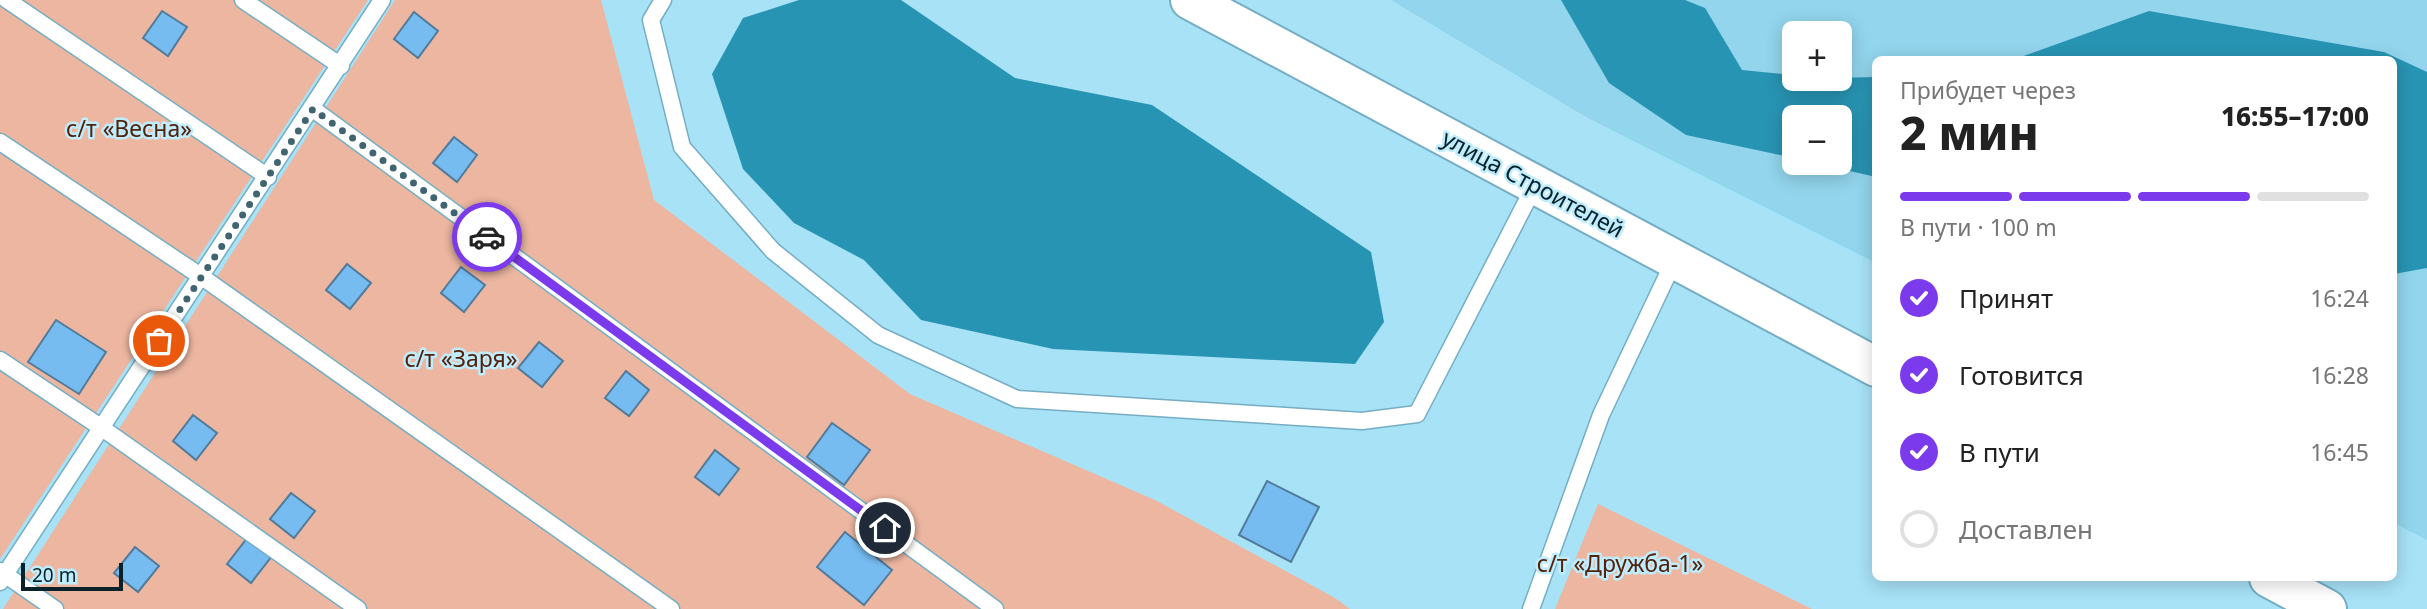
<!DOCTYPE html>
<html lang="ru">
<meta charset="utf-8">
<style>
:root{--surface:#fff;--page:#f2f2f2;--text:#222;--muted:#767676;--line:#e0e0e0;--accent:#7c3aed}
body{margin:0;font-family:"Noto Sans",sans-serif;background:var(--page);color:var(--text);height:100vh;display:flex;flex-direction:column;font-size:26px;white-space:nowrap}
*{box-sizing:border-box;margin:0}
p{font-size:23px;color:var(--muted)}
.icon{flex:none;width:38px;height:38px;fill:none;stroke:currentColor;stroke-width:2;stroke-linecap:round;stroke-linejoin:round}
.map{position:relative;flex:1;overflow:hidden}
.side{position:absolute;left:1872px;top:56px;width:525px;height:525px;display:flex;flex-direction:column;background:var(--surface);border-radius:10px;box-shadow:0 4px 18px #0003}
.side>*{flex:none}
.buttons{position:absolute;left:1782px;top:21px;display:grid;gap:14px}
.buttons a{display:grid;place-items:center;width:70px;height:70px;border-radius:10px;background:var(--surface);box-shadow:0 4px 18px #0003;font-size:35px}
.scale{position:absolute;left:21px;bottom:18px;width:102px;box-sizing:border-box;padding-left:7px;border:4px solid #092129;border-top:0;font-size:19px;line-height:24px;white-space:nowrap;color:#092129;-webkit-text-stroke:5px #bfedfe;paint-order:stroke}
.pin{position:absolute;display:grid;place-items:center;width:60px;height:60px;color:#fff;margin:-30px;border:4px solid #fff;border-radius:50%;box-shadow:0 2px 7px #0007}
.courier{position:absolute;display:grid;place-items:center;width:70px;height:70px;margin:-35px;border:5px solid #7c3aed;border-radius:50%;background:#fff;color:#222;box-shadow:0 2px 9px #0007}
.headline em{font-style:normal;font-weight:800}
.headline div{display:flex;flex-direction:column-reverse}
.headline{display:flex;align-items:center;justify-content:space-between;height:119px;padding:0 28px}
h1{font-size:46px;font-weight:800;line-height:52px}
.bar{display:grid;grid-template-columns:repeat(4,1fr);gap:10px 7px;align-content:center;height:84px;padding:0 28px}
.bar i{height:9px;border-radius:5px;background:var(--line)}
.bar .active{background:var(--accent)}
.bar p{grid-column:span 4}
ol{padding:0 28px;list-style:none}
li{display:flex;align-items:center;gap:21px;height:77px}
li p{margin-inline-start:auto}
li .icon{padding:7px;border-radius:50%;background:var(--accent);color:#fff;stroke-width:4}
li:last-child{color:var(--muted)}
li i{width:38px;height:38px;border:4px solid var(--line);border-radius:50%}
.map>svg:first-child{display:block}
.built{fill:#92d5ed;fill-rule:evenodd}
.green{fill:#ecb6a1}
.water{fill:#2894b3}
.building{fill:#76bcf1;stroke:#527b9a;stroke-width:2}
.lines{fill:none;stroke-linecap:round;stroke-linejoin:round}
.lane-casing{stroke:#75aec3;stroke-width:19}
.secondary-casing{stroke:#75aec3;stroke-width:42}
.lane{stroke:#fff;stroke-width:16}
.secondary{stroke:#fff;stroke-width:38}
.done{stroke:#406571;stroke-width:7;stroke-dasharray:0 12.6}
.route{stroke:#7c3aed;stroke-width:9}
.labels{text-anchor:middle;stroke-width:5;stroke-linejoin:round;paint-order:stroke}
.park-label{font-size:23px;fill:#53220c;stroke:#bfedfe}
.street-label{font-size:23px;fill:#092129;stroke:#bfedfe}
</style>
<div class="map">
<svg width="2427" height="609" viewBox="0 0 2427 609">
<rect width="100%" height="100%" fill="#a7e2f7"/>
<path class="built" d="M 1391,0 L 2427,0 L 2427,540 L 2394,523 L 2394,60 L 1876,60 L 1876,263 L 1586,117 ZM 1794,33 L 1839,33 L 1839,79 L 1794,79 ZM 1794,117 L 1839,117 L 1839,163 L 1794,163 Z"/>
<g class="green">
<path d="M 0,0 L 368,0 L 0,559 Z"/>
<path d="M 395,0 L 601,0 L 654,200 L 910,394 L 1155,500 L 1335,598 L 1350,609 L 3,609 Z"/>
<path d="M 1598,504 L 1812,609 L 1555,609 Z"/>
</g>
<g class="water">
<path d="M 799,0 L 901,0 L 1015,78 L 1152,105 L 1371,252 L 1384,322 L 1355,364 L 1053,349 L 921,320 L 864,260 L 794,223 L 743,169 L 712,74 L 743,18 Z"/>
<path d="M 1561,0 L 1685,0 L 1705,8 L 1742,70 L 1794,75 L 1794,79 L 1876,77 L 1876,177 L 1815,163 L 1839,163 L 1839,117 L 1794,117 L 1794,158 L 1686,135 L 1609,83 Z"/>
<path d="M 2149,11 L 2384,52 L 2427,72 L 2427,268 L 2394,274 L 2394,60 L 2015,59 Z"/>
</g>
<g class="building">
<path d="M 162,11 L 187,27 L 168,56 L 143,38 Z"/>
<path d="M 414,12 L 438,31 L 418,58 L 394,39 Z"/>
<path d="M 454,137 L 477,155 L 457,182 L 433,163 Z"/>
<path d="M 347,264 L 371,283 L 350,309 L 326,290 Z"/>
<path d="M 461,267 L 485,285 L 464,312 L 441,293 Z"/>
<path d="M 56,320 L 106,352 L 79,394 L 28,362 Z"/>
<path d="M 539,342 L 563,361 L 542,387 L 518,368 Z"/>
<path d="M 626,371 L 649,390 L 629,416 L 605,398 Z"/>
<path d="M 193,415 L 217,433 L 196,460 L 173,441 Z"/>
<path d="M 832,423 L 870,450 L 844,485 L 807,457 Z"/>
<path d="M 715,450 L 739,469 L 719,495 L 695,477 Z"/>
<path d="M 1267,481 L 1319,507 L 1291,562 L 1239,535 Z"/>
<path d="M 291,493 L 315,511 L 294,538 L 270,519 Z"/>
<path d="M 845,532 L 892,570 L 864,605 L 817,567 Z"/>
<path d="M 248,537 L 272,556 L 251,583 L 227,564 Z"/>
<path d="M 135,547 L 159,566 L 138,592 L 114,573 Z"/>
</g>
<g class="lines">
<defs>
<g id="lane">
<path d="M 7,0 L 268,177"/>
<path d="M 243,0 L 341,66"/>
<path d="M 663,0 L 651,20 L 682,147 L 773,251 L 878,335 L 1017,399 L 1362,421 L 1417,414 L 1535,185"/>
<path d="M 313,109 L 995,609"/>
<path d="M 0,142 L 202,277 L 671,609"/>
<path d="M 0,360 L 102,428 L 358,609"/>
<path d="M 0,571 L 55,609"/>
<path d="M 0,582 L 382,0"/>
<path d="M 1531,609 L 1601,415 L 1675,259"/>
</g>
<g id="secondary">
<path d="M 1190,0 L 1876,367"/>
<path d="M 2269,578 L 2327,609"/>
</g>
</defs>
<use href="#lane" class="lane-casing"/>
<use href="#secondary" class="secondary-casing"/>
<use href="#lane" class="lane"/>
<use href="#secondary" class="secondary"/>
</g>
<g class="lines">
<path class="done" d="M 159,341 L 313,109 L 487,237"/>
<path class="route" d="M 487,237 L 885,528"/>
</g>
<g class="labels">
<g class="park-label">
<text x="129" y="137">с/т «Весна»</text>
<text x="461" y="367">с/т «Заря»</text>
<text x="1620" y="572">с/т «Дружба-1»</text>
</g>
<g class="street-label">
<text transform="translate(1533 184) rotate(28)" y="8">улица Строителей</text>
</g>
</g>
</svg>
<div class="buttons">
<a>+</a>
<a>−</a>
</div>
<div class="scale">20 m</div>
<div class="pin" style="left:159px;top:341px;background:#ea580c"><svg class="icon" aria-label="bag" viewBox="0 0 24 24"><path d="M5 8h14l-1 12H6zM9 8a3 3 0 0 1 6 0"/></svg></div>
<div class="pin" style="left:885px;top:528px;background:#1f2937"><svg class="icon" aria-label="home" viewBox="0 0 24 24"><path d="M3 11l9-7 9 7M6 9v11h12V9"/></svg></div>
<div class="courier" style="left:487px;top:237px"><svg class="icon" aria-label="car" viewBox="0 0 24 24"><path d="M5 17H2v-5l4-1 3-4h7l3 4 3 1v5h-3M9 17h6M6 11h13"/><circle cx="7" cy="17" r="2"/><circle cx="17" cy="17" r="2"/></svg></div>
<section class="side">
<div class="headline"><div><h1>2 мин</h1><p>Прибудет через</p></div><em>16:55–17:00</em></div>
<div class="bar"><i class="active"></i><i class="active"></i><i class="active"></i><i></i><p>В пути · 100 m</p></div>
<ol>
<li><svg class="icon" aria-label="check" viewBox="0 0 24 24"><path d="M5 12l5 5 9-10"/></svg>Принят<p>16:24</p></li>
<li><svg class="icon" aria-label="check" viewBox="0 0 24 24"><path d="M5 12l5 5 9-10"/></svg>Готовится<p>16:28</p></li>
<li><svg class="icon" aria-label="check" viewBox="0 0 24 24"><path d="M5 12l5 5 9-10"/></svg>В пути<p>16:45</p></li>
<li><i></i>Доставлен</li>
</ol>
</section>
</div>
